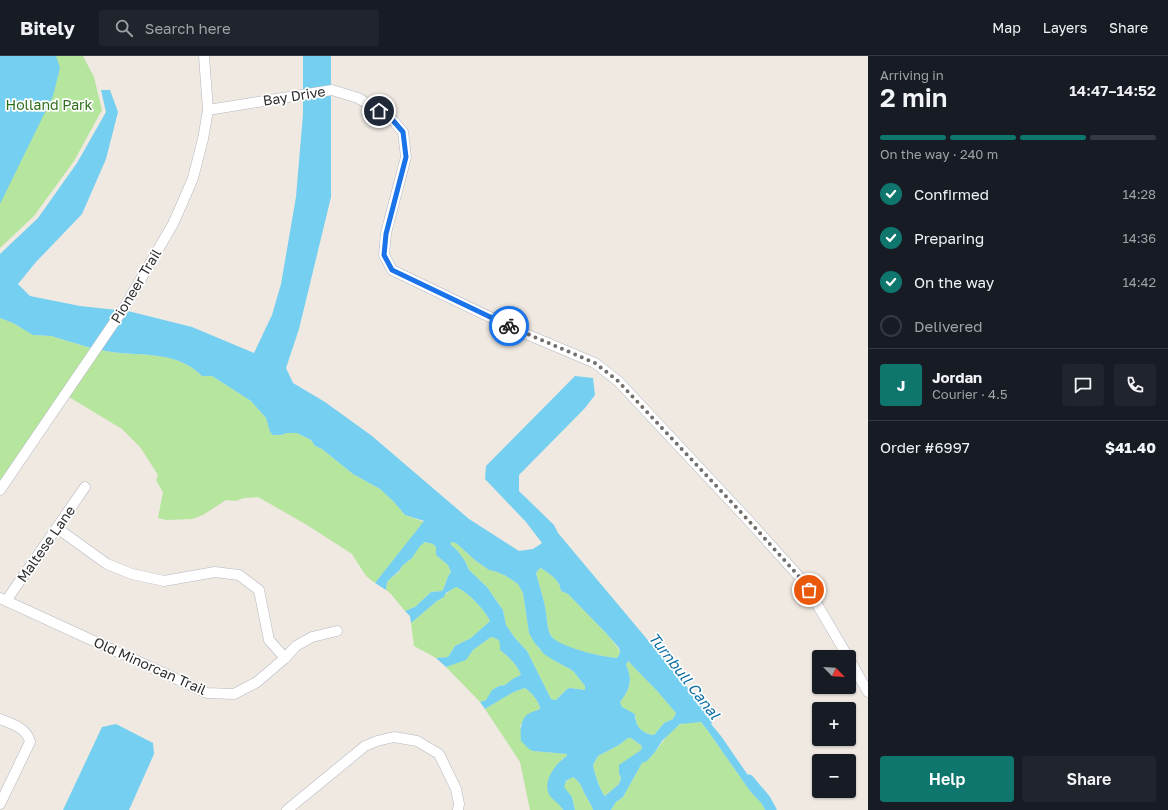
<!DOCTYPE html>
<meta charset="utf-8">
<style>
:root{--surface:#171b24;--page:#20242c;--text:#f1f3f6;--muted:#9ea1a6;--line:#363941;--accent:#0f766e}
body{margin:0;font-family:"Golos Text",sans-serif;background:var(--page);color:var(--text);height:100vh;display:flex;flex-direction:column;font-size:15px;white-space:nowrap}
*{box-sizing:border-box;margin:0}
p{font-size:13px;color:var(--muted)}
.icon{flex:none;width:22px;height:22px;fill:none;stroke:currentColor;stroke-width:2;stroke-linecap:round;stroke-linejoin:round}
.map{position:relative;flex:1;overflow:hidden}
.details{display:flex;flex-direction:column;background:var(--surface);width:300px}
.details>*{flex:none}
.needle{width:26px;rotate:115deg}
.controls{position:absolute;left:812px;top:594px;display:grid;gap:8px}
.controls a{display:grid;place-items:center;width:44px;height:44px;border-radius:4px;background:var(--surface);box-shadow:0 1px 3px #0004;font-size:20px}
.pin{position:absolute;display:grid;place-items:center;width:34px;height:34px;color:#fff;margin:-17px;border:2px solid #fff;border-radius:50%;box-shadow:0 1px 4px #0007}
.courier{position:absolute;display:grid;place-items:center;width:40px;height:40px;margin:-20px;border:3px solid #1a73e8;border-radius:50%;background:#fff;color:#222;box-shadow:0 1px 5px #0007}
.overview em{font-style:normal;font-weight:600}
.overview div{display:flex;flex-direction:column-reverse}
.overview{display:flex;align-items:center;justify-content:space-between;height:68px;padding:0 12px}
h1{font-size:26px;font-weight:600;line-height:30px}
.bar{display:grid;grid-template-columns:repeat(4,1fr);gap:6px 4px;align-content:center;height:48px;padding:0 12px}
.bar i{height:5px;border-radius:3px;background:var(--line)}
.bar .current{background:var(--accent)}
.bar p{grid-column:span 4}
.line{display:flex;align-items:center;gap:10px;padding:0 12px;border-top:1px solid var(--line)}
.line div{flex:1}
.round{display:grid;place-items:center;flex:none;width:42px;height:42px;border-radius:4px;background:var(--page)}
ol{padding:0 12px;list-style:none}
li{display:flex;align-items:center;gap:12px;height:44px}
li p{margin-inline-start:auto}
li .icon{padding:4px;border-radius:50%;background:var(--accent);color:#fff;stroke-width:4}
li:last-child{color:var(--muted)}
li i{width:22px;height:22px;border:2px solid var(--line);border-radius:50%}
.primary-button{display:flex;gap:8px;margin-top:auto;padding:8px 12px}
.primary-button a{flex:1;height:46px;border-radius:4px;background:var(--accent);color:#fff;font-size:16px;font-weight:600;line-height:46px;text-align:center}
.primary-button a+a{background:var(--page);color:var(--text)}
header{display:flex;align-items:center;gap:24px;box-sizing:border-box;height:56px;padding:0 20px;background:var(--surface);border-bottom:1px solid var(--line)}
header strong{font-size:19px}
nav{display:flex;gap:22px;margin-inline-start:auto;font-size:14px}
.search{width:280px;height:36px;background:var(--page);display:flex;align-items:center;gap:10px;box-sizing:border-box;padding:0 14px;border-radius:4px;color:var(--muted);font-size:15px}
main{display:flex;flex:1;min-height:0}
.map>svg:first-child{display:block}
.green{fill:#b6e59e}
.water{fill:#75cff0;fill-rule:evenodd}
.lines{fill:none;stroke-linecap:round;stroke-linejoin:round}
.canal{stroke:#75cff0;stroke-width:9}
.minor-casing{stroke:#b4b7c1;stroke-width:11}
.minor{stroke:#fff;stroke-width:10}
.done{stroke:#726f6d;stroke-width:4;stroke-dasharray:0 7.2}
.route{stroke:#1a73e8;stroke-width:5}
.labels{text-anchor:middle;stroke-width:3.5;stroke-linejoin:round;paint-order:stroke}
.street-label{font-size:14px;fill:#2e2e2e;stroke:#fff}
.park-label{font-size:14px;fill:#2c6e1b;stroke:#fff}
.water-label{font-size:15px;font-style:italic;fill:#0d6fa3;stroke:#fff}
</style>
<header>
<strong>Bitely</strong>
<div class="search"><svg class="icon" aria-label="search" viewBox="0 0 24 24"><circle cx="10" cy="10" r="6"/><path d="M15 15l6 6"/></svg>Search here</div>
<nav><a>Map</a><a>Layers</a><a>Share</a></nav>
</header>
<main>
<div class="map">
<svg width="868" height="754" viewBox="0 0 868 754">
<rect width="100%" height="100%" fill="#efe9e1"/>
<g class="green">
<path d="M 0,0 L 83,0 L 94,21 L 102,54 L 74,105 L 34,160 L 0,192 Z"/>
<path d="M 0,262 L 13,267 L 33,279 L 51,280 L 91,292 L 0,425 Z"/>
<path d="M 101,294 C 135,302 175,292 202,320 L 212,320 L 251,345 L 266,362 L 270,376 L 273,379 L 281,379 L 287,377 L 297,377 L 311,384 L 315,390 L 322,393 L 353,418 L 380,433 L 394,446 L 405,459 L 424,466 L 375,527 L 366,520 L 352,498 L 307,469 L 258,441 L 244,442 L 236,445 L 226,444 L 203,459 L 192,463 L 166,464 L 158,462 L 163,436 L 156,424 L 158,419 L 140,391 L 122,373 L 69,341 Z"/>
<path d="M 425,486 L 433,488 L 436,491 L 436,499 L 448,509 L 451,516 C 445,524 447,527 442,535 L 431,536 L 415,551 L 405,555 L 391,538 L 386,534 L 387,526 L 392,521 L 399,516 L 402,510 L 412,502 L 419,490 Z"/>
<path d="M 451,486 L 456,487 L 476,505 L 489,514 L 497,516 L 506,520 L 518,528 L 523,537 L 529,576 L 539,593 L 553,604 L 570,613 L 574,616 L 585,630 L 585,634 L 570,632 L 567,633 L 556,644 L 551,643 L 527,595 L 515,582 L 506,569 L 503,554 L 487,531 L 469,514 L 465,505 L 457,494 L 451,489 Z"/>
<path d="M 540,512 C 544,513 557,523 559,528 C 560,530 560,532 561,535 L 568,538 L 606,577 L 618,592 L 620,597 L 617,602 C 602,601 559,592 551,580 C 548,575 548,570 547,565 C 546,548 540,533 536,517 Z"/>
<path d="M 456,531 C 467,535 485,554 490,565 L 471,582 L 455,590 L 448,601 L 436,602 L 414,590 L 411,567 L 437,545 C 445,542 446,535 456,531 Z"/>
<path d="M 491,581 C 499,582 502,586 500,594 C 509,601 517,608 521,619 L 514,622 L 505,629 L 499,630 L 493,634 L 486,644 L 480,646 L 446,611 L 468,601 L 473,594 Z"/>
<path d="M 628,605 L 658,636 L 676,657 L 673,663 L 664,667 L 654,679 C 647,679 639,674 636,667 C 635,663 637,663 635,660 C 632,655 626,654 622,651 L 620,646 C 630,634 633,623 626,609 Z"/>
<path d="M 525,632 C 531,636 540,646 540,653 L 526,661 L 520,670 L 533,695 L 567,698 L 567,700 L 562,703 L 550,739 L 560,749 L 563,754 L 530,754 L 520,706 L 485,653 C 498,646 510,636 525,632 Z"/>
<path d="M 687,666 L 701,666 L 708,675 L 750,735 L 762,748 L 765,754 L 611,754 L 616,746 L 623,741 L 642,707 C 660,698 665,672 687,666 Z"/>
<path d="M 628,682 L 631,682 L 642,690 L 641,694 L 626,705 L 619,717 L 621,722 L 619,728 L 605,740 C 600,735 594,715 593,709 L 598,700 L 619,689 Z"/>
<path d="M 573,721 C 582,727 582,734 587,742 C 589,746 592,750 593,754 L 575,754 L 572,741 L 563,731 C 566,726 567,723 573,721 Z"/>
</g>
<g class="water">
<path d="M 0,0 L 56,0 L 60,12 L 53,40 L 0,148 Z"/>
<path d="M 303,0 L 331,0 L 331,141 L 299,273 L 286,312 L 293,327 L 325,346 L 372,380 L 469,463 L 519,495 L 533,493 L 542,487 L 526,466 L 485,423 L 486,410 L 575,320 L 593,322 L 595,339 L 585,352 L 519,419 L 519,435 L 554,469 L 558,477 L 714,663 L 711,668 L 721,680 L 772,754 L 765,754 L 762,748 L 750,735 L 708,675 L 701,666 L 680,668 L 662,685 L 655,696 L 647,705 L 642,707 L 623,741 L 616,746 L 611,754 L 593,754 C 592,750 589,746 587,742 C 582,734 582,727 573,721 L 566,725 L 564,731 L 572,741 L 575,754 L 563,754 C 560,748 554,745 550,740 C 541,726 556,707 567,700 L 567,698 L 533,695 L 529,693 L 521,685 C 520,676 520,661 530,657 C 534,655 536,655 540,653 C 540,646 531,636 525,632 C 510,636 498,646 485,653 L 480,646 L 486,644 L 492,634 L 499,630 L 505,629 L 514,622 L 521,619 C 517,608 509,601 500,594 C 500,586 501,583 491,581 L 473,594 L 466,604 L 446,611 L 436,602 L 448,601 L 455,590 L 471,582 L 490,565 C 485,554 467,535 456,531 L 446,537 L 444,541 L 437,545 L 411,567 L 410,560 L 405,555 L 415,551 L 431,536 L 442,535 C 447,527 445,524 451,516 L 448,509 L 436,499 L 436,491 L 433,488 L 425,486 L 420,490 L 412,502 L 402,510 L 399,515 L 392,521 L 387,526 L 386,534 L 375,527 L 424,465 L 405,459 L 394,446 L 380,433 L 353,418 L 322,393 L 315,390 L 311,384 L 297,377 L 287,377 L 281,379 L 273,379 L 270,376 L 266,362 L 251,345 L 212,320 L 202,320 C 175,292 135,302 101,294 L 128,255 L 192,271 L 254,297 L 272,259 L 281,228 L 296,141 L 303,58 ZM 451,486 L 456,487 L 476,505 L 489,514 L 497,516 L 506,520 L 518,528 L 523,537 L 529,577 L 534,586 L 544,598 L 553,604 L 570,613 L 574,616 L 585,630 L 585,634 L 570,632 L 567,633 L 556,644 L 551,643 L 527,595 L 515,582 L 506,569 L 503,554 L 500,550 L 487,531 L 469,514 L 465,505 L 457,494 L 451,489 ZM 540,512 C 544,513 557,523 559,528 C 560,530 560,532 561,535 L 568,538 L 606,577 L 619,592 L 620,597 L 617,602 C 602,601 559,591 551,580 C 548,575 548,570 547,565 C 546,548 540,533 536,517 ZM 628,605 L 658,636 L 676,657 L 673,663 L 664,667 L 654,679 C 647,679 637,673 636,665 C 635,662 635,660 635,658 L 622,651 L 620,646 C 630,634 633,623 626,609 ZM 628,682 L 631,682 L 642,690 L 641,694 L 619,709 L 619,717 L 621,722 L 619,728 L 605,740 C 600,735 594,715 593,709 L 598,700 L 619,689 Z"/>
<path d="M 101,34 L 110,34 L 118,56 L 106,103 L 82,158 L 36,206 L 18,228 L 30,240 L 80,250 L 117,254 L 91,292 L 51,280 L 33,279 L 13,267 L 0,262 L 0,198 L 38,162 L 77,107 L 106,56 Z"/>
<path d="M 116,668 L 153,687 L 154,698 L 129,754 L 63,754 L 102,671 Z"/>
</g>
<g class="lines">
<path class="canal" d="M 749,723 L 766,743 L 772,754"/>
<defs>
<g id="minor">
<path d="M 208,54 L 332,34 L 358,42 L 390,61 L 403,76 L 406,101 L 386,177 L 384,199 L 392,214 L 519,275 L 595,307 L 618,325 L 749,465 L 804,526 L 848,601"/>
<path d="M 0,434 L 124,252 L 173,168 L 181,150 L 193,122 L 203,83 L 208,54 L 204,0"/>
<path d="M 57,472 L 107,508 L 132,518 L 164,525 L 215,516 L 239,519 L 259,534 L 269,584 L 285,602"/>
<path d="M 0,542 L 207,637 L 234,638 L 257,626 L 285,602 L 296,590 L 312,581 L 337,575"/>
<path d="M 6,545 L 85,431"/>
<path d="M 849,603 L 868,636"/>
<path d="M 0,663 C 12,668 27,672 30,686 L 0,748"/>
<path d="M 287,754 L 365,690 L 377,685 L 394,681 L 417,685 L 439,698 L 456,733 L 459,748 L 458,754"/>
</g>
</defs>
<use href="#minor" class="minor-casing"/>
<use href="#minor" class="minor"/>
</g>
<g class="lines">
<path class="done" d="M 509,270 L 595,307 L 618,325 L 749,465 L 804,526 L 809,534"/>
<path class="route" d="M 379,55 L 390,61 L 403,76 L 406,101 L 386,178 L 384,199 L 392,214 L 509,270"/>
</g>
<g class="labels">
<g class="street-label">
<text transform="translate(294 40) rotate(-9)" y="5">Bay Drive</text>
<text transform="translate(136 230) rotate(-59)" y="5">Pioneer Trail</text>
<text transform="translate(46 488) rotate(-55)" y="5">Maltese Lane</text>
<text transform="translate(150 610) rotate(24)" y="5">Old Minorcan Trail</text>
</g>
<g class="park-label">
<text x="49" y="54">Holland Park</text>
</g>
<g class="water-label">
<text transform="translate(684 620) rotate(52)" y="5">Turnbull Canal</text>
</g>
</g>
</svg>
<div class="controls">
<a><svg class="needle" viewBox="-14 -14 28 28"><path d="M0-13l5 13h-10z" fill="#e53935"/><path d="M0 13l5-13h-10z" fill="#9ea1a6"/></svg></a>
<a>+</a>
<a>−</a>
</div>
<div class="pin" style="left:809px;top:534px;background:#ea580c"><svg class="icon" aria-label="bag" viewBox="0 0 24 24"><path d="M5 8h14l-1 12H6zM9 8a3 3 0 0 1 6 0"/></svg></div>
<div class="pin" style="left:379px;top:55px;background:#1f2937"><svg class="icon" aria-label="home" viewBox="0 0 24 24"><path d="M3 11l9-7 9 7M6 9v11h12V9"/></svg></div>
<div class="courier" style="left:509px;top:270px"><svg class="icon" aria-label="bike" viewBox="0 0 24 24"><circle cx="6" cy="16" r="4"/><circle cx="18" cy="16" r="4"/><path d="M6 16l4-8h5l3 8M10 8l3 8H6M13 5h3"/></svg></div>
</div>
<section class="details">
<div class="overview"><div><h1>2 min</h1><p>Arriving in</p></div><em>14:47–14:52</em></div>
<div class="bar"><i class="current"></i><i class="current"></i><i class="current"></i><i></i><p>On the way · 240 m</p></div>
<ol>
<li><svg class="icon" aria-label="check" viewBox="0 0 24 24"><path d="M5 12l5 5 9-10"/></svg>Confirmed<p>14:28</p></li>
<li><svg class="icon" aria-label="check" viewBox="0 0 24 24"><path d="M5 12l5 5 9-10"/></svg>Preparing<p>14:36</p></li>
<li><svg class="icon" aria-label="check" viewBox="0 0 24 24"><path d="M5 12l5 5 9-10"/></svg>On the way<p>14:42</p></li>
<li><i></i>Delivered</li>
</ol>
<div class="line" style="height:72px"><b class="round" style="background:var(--accent);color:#fff">J</b><div><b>Jordan</b><p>Courier · 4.5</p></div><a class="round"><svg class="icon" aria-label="chat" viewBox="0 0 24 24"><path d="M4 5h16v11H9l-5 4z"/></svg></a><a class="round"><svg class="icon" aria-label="phone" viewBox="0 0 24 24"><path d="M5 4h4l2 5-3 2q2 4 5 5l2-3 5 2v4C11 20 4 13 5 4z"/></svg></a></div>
<div class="line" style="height:52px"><div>Order #6997</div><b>$41.40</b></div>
<div class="primary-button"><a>Help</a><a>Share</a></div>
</section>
</main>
